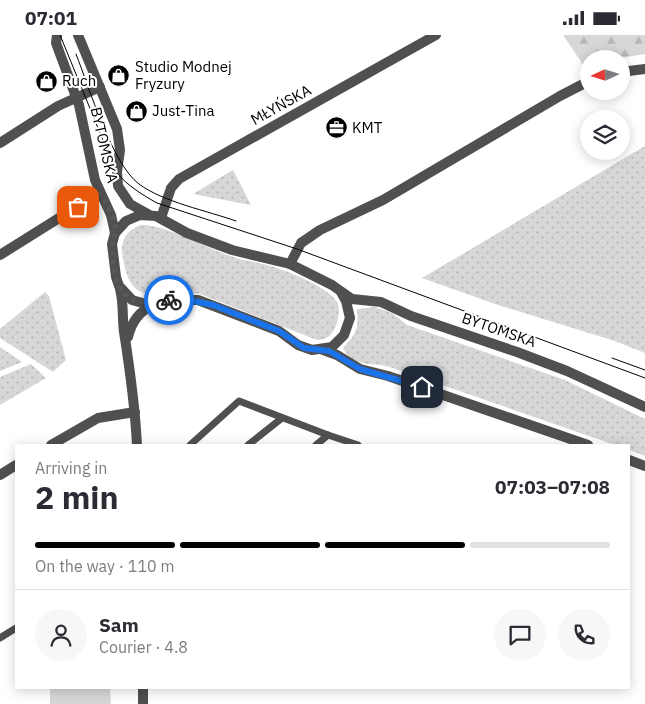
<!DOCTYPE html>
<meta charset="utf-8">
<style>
:root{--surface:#fff;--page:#f7f7f7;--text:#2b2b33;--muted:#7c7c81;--line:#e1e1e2;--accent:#000}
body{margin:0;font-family:"IBM Plex Sans",sans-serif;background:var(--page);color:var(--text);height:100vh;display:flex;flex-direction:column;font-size:19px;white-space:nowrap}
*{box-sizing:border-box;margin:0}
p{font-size:16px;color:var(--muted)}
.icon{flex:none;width:28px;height:28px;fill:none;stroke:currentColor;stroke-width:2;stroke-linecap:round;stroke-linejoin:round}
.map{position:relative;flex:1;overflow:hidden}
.panel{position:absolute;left:15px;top:409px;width:615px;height:245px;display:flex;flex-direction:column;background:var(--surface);border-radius:0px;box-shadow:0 2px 12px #0003}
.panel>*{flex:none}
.needle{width:32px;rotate:266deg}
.controls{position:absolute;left:580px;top:15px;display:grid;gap:10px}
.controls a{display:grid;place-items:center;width:50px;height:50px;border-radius:50%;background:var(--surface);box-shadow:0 2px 12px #0003;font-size:25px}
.pin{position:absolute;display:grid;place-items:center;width:42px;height:42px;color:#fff;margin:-21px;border-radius:10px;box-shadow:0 2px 8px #0006}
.courier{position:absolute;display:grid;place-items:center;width:50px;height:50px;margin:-25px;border:4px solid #1a73e8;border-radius:50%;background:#fff;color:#222;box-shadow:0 1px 6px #0007}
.head em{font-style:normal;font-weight:800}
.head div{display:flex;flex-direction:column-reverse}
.head{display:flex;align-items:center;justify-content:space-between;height:85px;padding:0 20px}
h1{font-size:32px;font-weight:800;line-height:38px}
.bar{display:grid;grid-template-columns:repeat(4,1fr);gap:8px 5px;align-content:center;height:60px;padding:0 20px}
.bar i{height:6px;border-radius:4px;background:var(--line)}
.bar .active{background:var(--accent)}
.bar p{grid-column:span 4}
.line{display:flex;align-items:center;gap:12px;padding:0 20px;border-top:1px solid var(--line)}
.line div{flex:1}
.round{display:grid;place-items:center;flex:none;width:52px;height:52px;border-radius:26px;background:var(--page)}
.status{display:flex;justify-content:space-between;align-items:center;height:35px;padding:0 25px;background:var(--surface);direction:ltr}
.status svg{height:14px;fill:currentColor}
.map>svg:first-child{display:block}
.grass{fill:url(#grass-dots)}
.forest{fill:url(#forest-firs)}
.garden{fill:#d7d7d7}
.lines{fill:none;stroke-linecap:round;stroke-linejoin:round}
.service{stroke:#505050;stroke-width:7}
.minor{stroke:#505050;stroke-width:10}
.tertiary{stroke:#505050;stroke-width:10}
.tram{stroke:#000;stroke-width:1}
.done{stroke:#595959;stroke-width:5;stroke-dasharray:0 9}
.route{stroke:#1a73e8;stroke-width:6}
.labels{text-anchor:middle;stroke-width:4;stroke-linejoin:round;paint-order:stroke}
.poi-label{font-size:15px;fill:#000;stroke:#fff;text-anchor:start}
.street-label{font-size:15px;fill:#000;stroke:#fff}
</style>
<div class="status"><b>07:01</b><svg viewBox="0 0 49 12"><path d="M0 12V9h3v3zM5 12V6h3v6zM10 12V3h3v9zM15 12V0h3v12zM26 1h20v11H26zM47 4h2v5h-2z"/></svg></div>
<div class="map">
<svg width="645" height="669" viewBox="0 0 645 669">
<defs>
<pattern id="grass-dots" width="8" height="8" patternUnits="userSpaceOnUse" patternTransform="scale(1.25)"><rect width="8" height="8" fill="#d7d7d7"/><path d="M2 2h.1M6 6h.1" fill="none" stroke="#b7b7b7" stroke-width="1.8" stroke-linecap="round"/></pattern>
<pattern id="forest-firs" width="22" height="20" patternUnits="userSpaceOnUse" patternTransform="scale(1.25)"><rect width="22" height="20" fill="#d7d7d7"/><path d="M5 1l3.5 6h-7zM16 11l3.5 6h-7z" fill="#b7b7b7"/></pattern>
</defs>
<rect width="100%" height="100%" fill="#fff"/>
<g class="grass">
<path d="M 645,111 L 645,318 L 615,306 L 495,269 L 422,243 Z"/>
<path d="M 233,135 L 251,170 L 193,159 Z"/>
<path d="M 140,190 C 162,188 208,213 230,221 C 241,225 252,226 263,229 C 281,233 328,251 337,267 C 341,276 338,285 335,293 C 331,301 326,305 317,305 L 200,259 C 155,253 130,278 122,217 C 121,204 128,195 140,190 Z"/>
<path d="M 45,257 L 49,261 L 66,325 L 53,337 L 0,303 L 0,294 Z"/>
<path d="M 375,272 L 392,278 L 407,290 L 565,345 L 645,384 L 645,421 L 629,415 L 629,410 L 615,410 L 390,332 C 373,327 353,333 343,313 C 356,300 359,293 357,274 Z"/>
<path d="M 0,312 L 22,327 L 0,336 Z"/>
<path d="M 31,329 L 46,343 L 0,370 L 0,342 Z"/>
</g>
<path class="forest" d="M 563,0 L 645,0 L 645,19 L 615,24 L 589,24 L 589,30 L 584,31 Z"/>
<path class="garden" d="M 50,653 L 110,653 L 111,669 L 50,669 Z"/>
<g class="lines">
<g class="service">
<path d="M 190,410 L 239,366 L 328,400"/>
<path d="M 248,410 L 282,383"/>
<path d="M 316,410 L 328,400 L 358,410"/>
<path d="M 0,603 L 16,593"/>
</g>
<g class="minor">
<path d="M 621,37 L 645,34"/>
<path d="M 0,108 L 58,71 L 100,52"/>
<path d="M 161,183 L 171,153 L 179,144 L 436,0"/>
<path d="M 0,220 L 99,158"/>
<path d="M 290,229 L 301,208 L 320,195 L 383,165 L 560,61 L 589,46"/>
<path d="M 51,410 L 98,383 L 135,377"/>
<path d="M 0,440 L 16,430"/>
</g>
<g class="tertiary">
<path d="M 57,0 L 56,8 L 79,70 L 95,145 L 111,180 L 115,198"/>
<path d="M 78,0 L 117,94 L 120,115 L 117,137 L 118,151 L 130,169 L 148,179"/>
<path d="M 120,254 C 124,269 122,283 124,297 C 130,335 135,372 137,410"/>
<path d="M 341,257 L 346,266 L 350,283 L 344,300 L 332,312 L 312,315 L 298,310 L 279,296 L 198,265 L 170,265 L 146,269 L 132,265 L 119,251 L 116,242 L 112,209 L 115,198 L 126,186 L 140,180 L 156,181 L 187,198 L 232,215 L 290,229 L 332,250 L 352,264 L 381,267 L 411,281 L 517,317 L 567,336 L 645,372"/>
<path d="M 128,302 C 132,285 140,277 154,268"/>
<path d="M 323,315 L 337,320 L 360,334 L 388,341 L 588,410"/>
<path d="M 629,425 L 645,431"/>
<path d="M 143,652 L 143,669"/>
</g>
<g class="tram">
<path d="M 60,0 L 116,137 C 128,151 141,159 157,168 L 297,214 L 645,343"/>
<path d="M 76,19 C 89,52 112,129 139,149 C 163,167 208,176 236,186"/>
<path d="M 612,323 L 645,335"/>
</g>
</g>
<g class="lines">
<path class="done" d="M 78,172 L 100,158 C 105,168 113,179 115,189 C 116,199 111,207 112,216 C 114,257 126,274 169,265"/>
<path class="route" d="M 169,265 L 184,264 L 213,270 L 279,296 L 304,313 L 329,316 L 360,334 L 422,352"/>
</g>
<defs>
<symbol id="shop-disc" viewBox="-11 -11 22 22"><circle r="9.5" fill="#000" stroke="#fff"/><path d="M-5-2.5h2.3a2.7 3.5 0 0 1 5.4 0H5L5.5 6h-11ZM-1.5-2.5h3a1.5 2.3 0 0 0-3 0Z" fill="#fff"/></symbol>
<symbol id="office-disc" viewBox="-11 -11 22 22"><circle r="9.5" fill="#000" stroke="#fff"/><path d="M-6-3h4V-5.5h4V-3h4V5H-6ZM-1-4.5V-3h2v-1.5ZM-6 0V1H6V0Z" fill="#fff"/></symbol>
</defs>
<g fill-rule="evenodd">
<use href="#shop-disc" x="106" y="28" width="25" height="25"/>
<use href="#shop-disc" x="34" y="34" width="25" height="25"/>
<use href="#shop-disc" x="124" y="64" width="25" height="25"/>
<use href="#office-disc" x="324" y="80" width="25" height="25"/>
</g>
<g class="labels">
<g class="poi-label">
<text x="135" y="37">Studio Modnej<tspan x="135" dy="17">Fryzury</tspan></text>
<text x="62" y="51">Ruch</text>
<text x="152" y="81">Just-Tina</text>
<text x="352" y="98">KMT</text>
</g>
<g class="street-label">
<text transform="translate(281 70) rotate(-29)" y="5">MŁYŃSKA</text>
<text transform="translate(104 110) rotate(77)" y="5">BYTOMSKA</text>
<text transform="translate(499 295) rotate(19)" y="5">BYTOMSKA</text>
</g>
</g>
</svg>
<div class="controls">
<a><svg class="needle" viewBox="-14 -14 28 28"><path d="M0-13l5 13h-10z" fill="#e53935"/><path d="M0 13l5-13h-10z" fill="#7c7c81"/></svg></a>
<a><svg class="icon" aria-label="layers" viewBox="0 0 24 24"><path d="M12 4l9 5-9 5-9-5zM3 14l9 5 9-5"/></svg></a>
</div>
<div class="pin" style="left:78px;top:172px;background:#ea580c"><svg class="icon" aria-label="bag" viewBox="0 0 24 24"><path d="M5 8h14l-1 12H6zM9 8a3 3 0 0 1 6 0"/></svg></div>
<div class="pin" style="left:422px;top:352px;background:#1f2937"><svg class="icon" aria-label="home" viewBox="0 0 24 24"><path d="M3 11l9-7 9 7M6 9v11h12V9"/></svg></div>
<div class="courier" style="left:169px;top:265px"><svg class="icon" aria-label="bike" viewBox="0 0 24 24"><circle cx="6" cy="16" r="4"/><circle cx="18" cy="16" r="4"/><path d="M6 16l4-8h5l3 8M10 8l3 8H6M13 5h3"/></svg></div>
<section class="panel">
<div class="head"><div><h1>2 min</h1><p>Arriving in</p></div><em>07:03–07:08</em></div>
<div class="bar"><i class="active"></i><i class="active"></i><i class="active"></i><i></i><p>On the way · 110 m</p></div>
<div class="line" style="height:90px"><a class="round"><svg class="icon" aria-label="person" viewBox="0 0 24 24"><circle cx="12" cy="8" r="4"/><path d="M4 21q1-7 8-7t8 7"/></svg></a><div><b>Sam</b><p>Courier · 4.8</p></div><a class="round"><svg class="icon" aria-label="chat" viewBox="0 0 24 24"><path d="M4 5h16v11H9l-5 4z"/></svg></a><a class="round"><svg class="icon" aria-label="phone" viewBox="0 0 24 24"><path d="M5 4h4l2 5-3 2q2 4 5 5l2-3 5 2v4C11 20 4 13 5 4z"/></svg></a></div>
</section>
</div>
